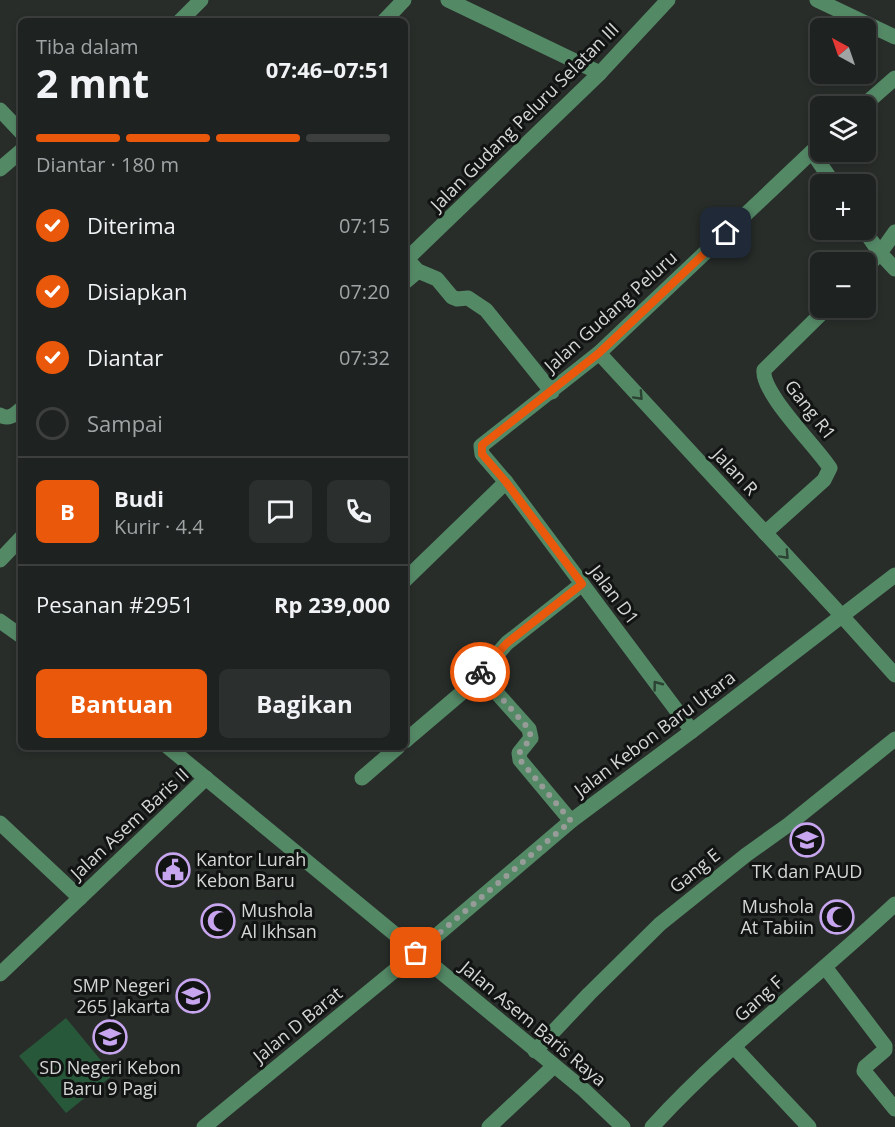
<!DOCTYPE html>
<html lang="id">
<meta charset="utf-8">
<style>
:root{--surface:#1e2220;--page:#2b2f2d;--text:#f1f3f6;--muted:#a1a4a5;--line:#3c3f3e;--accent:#ea580c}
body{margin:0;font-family:"Open Sans",sans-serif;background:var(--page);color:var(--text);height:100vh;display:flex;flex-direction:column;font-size:22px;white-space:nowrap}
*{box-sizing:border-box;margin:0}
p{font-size:20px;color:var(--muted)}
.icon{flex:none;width:33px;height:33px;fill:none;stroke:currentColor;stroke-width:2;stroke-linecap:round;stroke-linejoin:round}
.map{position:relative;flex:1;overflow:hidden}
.panel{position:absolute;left:18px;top:18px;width:390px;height:732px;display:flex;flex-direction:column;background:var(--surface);border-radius:9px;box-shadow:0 3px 9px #0003,0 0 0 2px var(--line)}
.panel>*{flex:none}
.needle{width:39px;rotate:320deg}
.tools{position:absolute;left:810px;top:18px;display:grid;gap:12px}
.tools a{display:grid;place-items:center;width:66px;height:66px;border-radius:9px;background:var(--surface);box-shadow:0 3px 9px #0003,0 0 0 2px var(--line);font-size:30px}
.pin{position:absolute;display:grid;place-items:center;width:51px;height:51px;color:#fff;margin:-26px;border-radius:12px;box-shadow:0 3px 9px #0006}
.courier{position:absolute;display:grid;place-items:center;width:60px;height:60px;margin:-30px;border:4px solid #ea580c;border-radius:50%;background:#fff;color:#222;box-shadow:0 2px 8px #0007}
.headline em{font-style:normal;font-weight:700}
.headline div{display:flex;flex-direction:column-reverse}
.headline{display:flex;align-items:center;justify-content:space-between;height:102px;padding:0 18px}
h1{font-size:39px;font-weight:700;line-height:45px}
.bar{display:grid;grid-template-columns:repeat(4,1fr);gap:9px 6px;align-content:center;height:72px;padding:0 18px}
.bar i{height:8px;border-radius:4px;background:var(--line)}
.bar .active{background:var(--accent)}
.bar p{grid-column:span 4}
.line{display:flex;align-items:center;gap:15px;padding:0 18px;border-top:2px solid var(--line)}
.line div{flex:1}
.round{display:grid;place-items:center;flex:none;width:63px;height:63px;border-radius:9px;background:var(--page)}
ol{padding:0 18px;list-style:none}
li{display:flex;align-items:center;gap:18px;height:66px}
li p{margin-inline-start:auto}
li .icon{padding:6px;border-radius:50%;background:var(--accent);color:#fff;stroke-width:4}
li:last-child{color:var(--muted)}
li i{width:33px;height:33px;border:3px solid var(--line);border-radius:50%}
.button{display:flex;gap:12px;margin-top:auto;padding:12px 18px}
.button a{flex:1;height:69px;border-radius:9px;background:var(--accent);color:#fff;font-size:24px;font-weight:700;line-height:69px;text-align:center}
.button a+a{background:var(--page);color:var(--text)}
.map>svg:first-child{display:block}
.park{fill:#28583a}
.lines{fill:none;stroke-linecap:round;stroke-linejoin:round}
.minor{stroke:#548966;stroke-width:15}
.oneway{stroke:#2c4334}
.done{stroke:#989c99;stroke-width:6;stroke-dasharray:0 10.8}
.route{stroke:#ea580c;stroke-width:8}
.labels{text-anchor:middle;stroke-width:6;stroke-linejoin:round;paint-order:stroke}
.street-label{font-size:18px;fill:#d4d7d5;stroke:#121413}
.poi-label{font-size:18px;fill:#d4d7d5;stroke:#121413;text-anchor:start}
</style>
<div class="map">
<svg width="895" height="1127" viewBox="0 0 895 1127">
<rect width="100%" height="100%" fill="#282d2a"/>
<path class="park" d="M 66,1018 L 113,1075 L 66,1113 L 19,1056 Z"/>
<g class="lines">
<g class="minor">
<path d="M 448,0 L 600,73"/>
<path d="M 817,0 L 895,37"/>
<path d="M 180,21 L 201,0"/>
<path d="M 384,21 L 404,0"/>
<path d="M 863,106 L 895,78"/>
<path d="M 0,110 L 21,132"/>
<path d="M 812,152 L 834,184"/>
<path d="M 0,169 L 21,151"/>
<path d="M 864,230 L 880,253 L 895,269"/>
<path d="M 405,257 L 418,271 L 437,279 L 452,297 L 457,299 L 468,298 L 486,310 L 552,392"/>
<path d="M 407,259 L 600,73 L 668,0"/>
<path d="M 866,268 L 880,253 L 895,232"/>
<path d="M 405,282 L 418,271"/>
<path d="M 599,353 L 842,616 L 895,675"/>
<path d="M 0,415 C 9,420 14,415 21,409"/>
<path d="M 765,533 L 824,480 L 830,468 C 816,446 761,393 764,370 L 827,308"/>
<path d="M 0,560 L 21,538"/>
<path d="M 405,580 L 506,482"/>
<path d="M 0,621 L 21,636"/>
<path d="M 479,673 L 529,729 L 531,738 L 519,753 L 520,760 L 571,821"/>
<path d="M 692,731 L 506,482 L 482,454 L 481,446 L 599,353 L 820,144"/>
<path d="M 405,741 L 465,690 L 507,643 L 582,584"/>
<path d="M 168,747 L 584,1090 L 623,1127"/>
<path d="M 362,778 L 398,747"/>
<path d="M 0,823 L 80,898"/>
<path d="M 825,967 L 885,1046 L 885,1050 L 865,1067 L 864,1071 L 895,1109"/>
<path d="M 0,974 L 206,778"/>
<path d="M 734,1047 L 809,1127"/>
<path d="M 535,1051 L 589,994 L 660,924 L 746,855 L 788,825 L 895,739"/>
<path d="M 204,1127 L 416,953 L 571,821 L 692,731 L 895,575"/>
<path d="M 489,1127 L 554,1066"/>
<path d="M 652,1127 C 726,1046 815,979 895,904"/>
</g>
</g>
<defs><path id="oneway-chevron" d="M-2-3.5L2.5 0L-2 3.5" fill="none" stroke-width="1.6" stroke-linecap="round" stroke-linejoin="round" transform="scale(1.5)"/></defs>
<g class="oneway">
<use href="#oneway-chevron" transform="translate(639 396) rotate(47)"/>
<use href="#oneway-chevron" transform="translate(785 555) rotate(47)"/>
<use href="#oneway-chevron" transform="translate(657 685) rotate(-127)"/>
</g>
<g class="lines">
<path class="done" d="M 416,953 L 571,821 L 520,760 L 519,753 L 531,738 L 529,729 L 479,673 L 480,672"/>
<path class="route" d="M 480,672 L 507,643 L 582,584 L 506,482 L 482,454 L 482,445 L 599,353 L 726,233"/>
</g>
<defs>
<symbol id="school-ring" viewBox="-11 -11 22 22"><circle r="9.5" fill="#121413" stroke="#c7a6ef" stroke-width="1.5"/><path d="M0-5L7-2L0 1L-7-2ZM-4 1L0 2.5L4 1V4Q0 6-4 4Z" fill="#c7a6ef"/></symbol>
<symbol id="civic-ring" viewBox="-11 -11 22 22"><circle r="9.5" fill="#121413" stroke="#c7a6ef" stroke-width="1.5"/><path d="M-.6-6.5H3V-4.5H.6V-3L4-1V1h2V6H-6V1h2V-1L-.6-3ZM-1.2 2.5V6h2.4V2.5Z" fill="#c7a6ef"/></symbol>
<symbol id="mosque-ring" viewBox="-11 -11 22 22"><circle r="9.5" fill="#121413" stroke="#c7a6ef" stroke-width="1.5"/><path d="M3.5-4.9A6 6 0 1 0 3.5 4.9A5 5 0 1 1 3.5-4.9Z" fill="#c7a6ef"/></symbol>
</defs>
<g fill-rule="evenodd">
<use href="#school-ring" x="788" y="821" width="38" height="38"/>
<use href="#civic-ring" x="154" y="851" width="38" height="38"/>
<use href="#mosque-ring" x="818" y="898" width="38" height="38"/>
<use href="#mosque-ring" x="199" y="902" width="38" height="38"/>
<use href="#school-ring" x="174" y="977" width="38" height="38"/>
<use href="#school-ring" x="91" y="1018" width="38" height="38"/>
</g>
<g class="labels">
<g class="street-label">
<text transform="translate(525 117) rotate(-45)" y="6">Jalan Gudang Peluru Selatan III</text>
<text transform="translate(611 312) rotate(-42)" y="6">Jalan Gudang Peluru</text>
<text transform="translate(810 410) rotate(52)" y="6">Gang R1</text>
<text transform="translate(735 472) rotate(47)" y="6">Jalan R</text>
<text transform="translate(614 595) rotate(53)" y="6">Jalan D1</text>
<text transform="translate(655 734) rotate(-37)" y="6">Jalan Kebon Baru Utara</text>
<text transform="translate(130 824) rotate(-43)" y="6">Jalan Asem Baris II</text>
<text transform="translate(695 871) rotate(-39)" y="6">Gang E</text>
<text transform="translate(759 999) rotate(-42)" y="6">Gang F</text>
<text transform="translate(533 1024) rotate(40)" y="6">Jalan Asem Baris Raya</text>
<text transform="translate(298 1025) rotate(-39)" y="6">Jalan D Barat</text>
</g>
<g class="poi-label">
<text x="196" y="866">Kantor Lurah<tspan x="196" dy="21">Kebon Baru</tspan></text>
<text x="807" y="878" text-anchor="middle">TK dan PAUD</text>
<text x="814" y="913" text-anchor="end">Mushola<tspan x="814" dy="21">At Tabiin</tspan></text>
<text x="241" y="917">Mushola<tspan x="241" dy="21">Al Ikhsan</tspan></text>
<text x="170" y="992" text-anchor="end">SMP Negeri<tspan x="170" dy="21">265 Jakarta</tspan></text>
<text x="110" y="1074" text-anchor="middle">SD Negeri Kebon<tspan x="110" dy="21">Baru 9 Pagi</tspan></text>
</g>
</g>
</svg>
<div class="tools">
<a><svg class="needle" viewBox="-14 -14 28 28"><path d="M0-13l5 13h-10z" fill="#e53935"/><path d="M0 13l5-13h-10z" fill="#a1a4a5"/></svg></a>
<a><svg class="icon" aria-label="layers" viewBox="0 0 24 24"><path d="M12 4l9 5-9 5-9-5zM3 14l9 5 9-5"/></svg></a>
<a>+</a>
<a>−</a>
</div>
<div class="pin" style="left:416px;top:953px;background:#ea580c"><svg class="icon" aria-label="bag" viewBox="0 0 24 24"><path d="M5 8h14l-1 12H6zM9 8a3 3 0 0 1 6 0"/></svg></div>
<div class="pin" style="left:726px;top:233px;background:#1f2937"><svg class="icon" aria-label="home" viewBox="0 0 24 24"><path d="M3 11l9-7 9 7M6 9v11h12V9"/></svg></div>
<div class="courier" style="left:480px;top:672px"><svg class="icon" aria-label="bike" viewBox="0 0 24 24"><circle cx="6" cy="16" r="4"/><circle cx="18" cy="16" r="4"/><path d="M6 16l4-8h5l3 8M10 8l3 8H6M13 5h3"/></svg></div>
<section class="panel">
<div class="headline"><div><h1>2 mnt</h1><p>Tiba dalam</p></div><em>07:46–07:51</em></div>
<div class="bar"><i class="active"></i><i class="active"></i><i class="active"></i><i></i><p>Diantar · 180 m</p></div>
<ol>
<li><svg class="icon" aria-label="check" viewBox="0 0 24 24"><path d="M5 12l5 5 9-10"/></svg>Diterima<p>07:15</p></li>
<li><svg class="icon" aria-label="check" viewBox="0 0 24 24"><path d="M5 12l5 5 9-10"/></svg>Disiapkan<p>07:20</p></li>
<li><svg class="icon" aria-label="check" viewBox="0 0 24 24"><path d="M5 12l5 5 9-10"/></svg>Diantar<p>07:32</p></li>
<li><i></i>Sampai</li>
</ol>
<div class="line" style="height:108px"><b class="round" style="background:var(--accent);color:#fff">B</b><div><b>Budi</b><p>Kurir · 4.4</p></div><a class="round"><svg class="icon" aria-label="chat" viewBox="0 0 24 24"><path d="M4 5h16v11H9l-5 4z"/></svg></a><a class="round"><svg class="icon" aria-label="phone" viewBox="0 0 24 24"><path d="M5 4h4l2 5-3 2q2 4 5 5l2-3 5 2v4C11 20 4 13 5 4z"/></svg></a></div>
<div class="line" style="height:78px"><div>Pesanan #2951</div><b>Rp 239,000</b></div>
<div class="button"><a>Bantuan</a><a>Bagikan</a></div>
</section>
</div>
